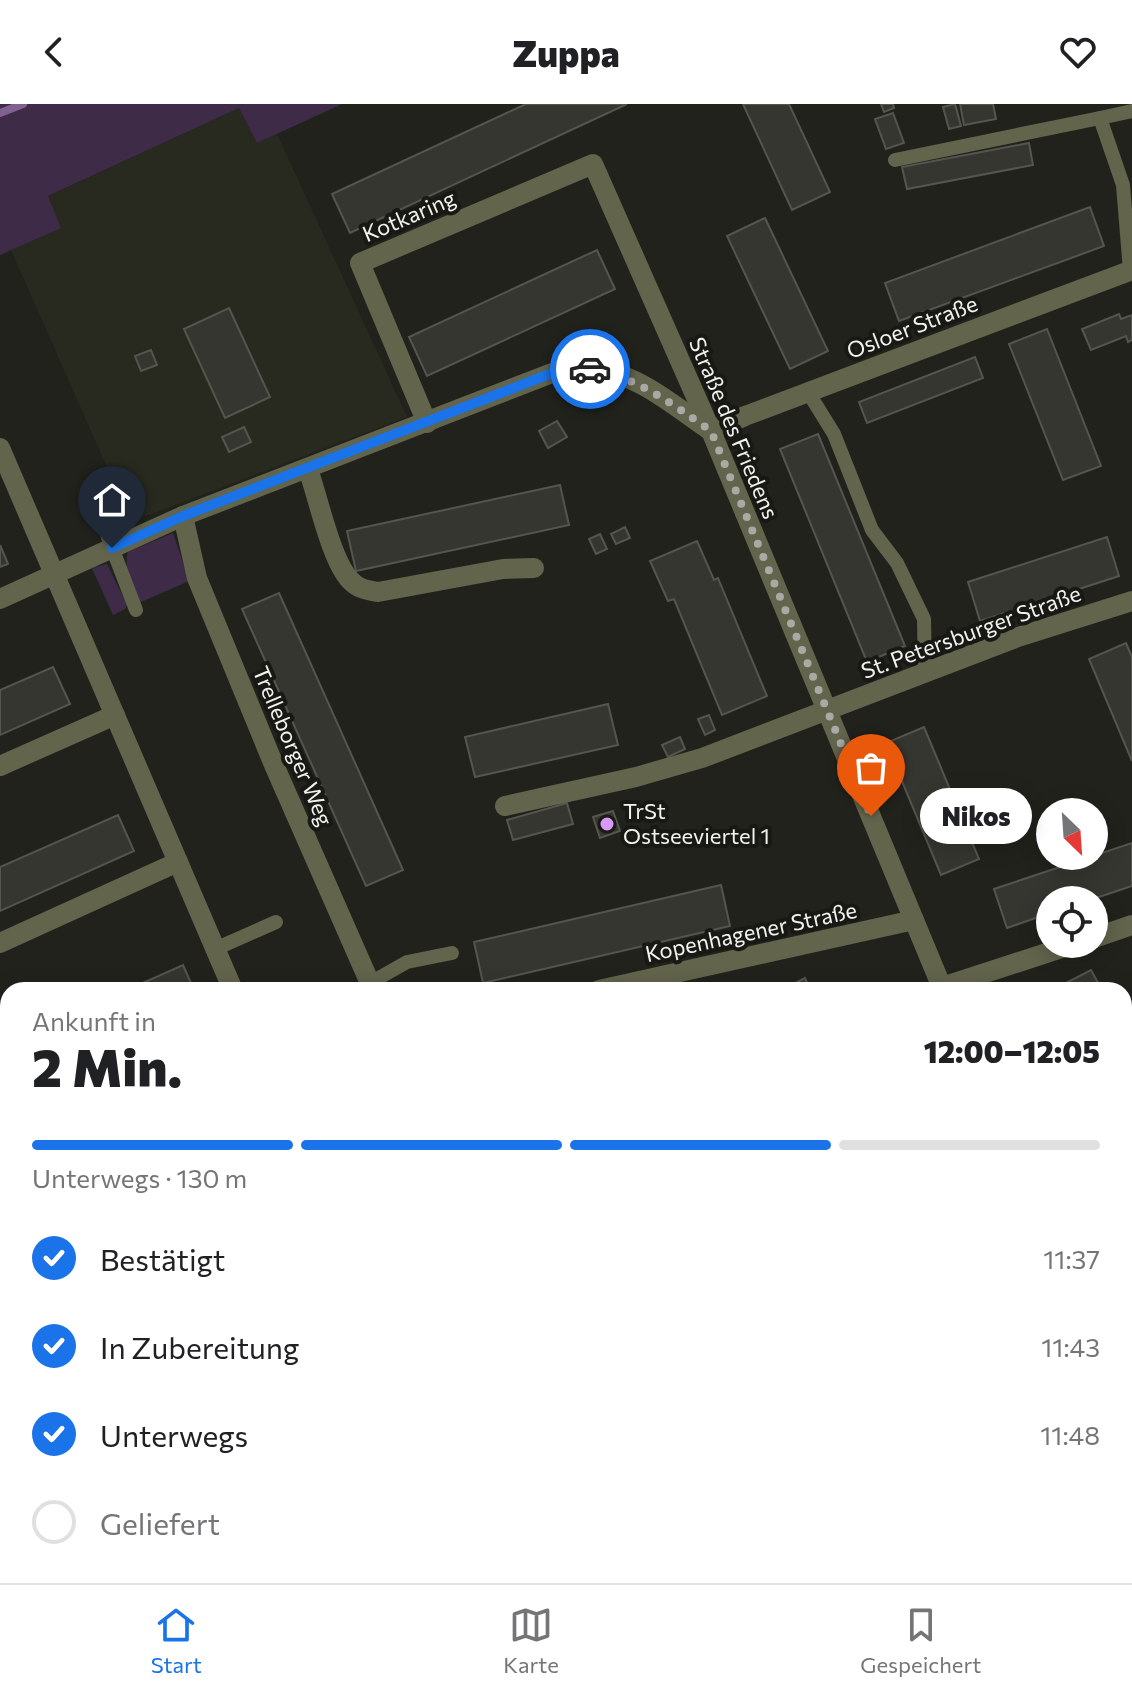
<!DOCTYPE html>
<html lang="de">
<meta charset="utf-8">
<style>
:root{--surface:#fff;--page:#f2f2f2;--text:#202124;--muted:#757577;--line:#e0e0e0;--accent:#1a73e8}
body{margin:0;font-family:Commissioner,sans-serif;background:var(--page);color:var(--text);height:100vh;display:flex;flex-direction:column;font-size:30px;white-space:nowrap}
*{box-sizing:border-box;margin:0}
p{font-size:26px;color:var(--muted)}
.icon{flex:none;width:44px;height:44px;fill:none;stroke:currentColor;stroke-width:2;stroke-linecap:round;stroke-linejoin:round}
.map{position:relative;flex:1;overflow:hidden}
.side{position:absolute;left:0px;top:878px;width:1132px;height:602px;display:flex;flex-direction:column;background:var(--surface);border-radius:24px 24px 0 0;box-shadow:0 4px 20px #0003}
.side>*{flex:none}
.needle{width:52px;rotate:155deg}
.buttons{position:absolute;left:1036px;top:694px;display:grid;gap:16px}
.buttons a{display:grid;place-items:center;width:72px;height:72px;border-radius:50%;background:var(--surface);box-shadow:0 4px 20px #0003;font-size:40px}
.pin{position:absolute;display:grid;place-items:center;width:68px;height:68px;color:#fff;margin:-82px -34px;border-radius:50% 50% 50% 0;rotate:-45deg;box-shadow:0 0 8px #0007}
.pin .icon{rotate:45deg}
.courier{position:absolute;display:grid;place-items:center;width:80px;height:80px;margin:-40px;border:6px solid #1a73e8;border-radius:50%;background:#fff;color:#222;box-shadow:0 2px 10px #0007}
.bubble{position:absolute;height:56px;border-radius:28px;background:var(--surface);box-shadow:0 4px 20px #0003;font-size:26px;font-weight:800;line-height:56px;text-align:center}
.head em{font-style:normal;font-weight:800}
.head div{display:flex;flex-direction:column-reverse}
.head{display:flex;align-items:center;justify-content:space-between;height:136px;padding:0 32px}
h1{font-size:52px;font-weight:800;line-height:60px}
.bar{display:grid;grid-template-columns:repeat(4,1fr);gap:12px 8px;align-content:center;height:96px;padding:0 32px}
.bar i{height:10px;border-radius:6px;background:var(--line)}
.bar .active{background:var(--accent)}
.bar p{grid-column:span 4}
ol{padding:0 32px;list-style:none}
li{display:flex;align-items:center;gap:24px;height:88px}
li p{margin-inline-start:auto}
li .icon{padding:8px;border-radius:50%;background:var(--accent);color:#fff;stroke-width:4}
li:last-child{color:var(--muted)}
li i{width:44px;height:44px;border:4px solid var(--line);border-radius:50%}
header{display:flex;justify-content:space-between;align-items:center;height:104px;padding:0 32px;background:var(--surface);font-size:36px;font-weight:800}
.tab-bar{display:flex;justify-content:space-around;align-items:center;height:112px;border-top:2px solid var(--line);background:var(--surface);font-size:22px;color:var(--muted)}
.tab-bar a{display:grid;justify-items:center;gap:4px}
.tab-bar .active{color:var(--accent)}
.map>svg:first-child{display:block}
.built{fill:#292a1f}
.green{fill:#3e2b48}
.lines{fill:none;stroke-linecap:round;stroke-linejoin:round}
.stream{stroke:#806190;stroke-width:8}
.building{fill:#363631;stroke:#54554f;stroke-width:2}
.service{stroke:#62644c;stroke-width:14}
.minor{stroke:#62644c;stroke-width:20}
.secondary{stroke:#868963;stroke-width:20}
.done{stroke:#a9a9a5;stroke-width:8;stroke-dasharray:0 14.4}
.route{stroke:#1a73e8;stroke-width:10}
.poi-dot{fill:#d89af8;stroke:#181914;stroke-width:3}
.labels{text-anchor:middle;stroke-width:8;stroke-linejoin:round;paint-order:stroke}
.street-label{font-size:22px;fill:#f2f2ee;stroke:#181914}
.poi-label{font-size:22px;fill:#f2f2ee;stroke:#181914;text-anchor:start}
</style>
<header><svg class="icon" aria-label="back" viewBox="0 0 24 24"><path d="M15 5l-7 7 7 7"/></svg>Zuppa<svg class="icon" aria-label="heart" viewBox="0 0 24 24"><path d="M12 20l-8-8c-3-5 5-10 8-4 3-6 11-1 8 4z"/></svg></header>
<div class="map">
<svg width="1132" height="1479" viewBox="0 0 1132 1479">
<rect width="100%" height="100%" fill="#22221d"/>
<g class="built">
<path d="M 239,4 L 257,39 L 277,30 L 407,313 L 149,411 L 137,411 L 126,406 L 11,146 L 60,124 L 47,93 Z"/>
<path d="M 8,1038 L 8,1249 L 0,1253 L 0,1042 Z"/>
</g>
<g class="green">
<path d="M 0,0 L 342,0 L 257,39 L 239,4 L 48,92 L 61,124 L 0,151 Z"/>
<path d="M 173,429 L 189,477 L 139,499 C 133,482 123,466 128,448 Z"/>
<path d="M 107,460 L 127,501 L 125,505 L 113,511 L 92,464 Z"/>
</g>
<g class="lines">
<path class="stream" d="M 0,9 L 23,0"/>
</g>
<g class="building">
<path d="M 526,0 L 627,0 L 350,129 L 332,90 Z"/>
<path d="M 743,0 L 789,0 L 830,88 L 792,106 Z"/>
<path d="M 881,0 L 893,0 L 894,4 L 884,8 Z"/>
<path d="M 955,0 L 961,22 L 949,25 L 943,3 Z"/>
<path d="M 960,0 L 993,0 L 996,15 L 964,21 Z"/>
<path d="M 893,9 L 904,39 L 886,45 L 875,15 Z"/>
<path d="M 1029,39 L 1033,61 L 907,85 L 902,63 Z"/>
<path d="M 1090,103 L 1104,142 L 899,217 L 885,179 Z"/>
<path d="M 765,114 L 828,247 L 790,265 L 727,132 Z"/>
<path d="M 597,146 L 615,185 L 427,272 L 409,233 Z"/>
<path d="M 229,204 L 270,293 L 225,314 L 184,225 Z"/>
<path d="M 1119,210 L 1121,215 L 1132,211 L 1132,236 L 1128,238 L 1126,232 L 1091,246 L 1082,225 Z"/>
<path d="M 1047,225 L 1101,362 L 1063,376 L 1009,240 Z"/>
<path d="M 151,246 L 157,261 L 141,267 L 135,252 Z"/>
<path d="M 975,253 L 983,274 L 867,319 L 859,298 Z"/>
<path d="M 557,317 L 567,333 L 548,344 L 539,327 Z"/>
<path d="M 244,323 L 251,338 L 229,348 L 222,333 Z"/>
<path d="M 818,330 L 905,542 L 867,558 L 780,345 Z"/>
<path d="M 560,381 L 569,421 L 356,467 L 347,427 Z"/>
<path d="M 625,423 L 630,434 L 616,440 L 611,430 Z"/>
<path d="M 600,430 L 607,445 L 596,450 L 589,435 Z"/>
<path d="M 1107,433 L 1119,472 L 980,517 L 968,478 Z"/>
<path d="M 697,437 L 714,476 L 718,474 L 767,592 L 722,611 L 674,495 L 668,497 L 650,457 Z"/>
<path d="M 0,441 L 8,460 L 0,463 Z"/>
<path d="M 279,489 L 403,766 L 366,782 L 242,505 Z"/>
<path d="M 1126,539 L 1132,553 L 1132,657 L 1089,555 Z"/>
<path d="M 53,563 L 70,600 L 0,631 L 0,586 Z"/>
<path d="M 608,600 L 618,641 L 475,673 L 465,633 Z"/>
<path d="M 709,611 L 715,626 L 705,631 L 698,615 Z"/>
<path d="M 924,623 L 979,755 L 941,771 L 886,639 Z"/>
<path d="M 680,633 L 685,645 L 668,653 L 662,641 Z"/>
<path d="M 567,699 L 573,720 L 513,736 L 507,716 Z"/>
<path d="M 613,707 L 620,727 L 600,734 L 593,713 Z"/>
<path d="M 118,711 L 134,747 L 0,807 L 0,763 Z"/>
<path d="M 1132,739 L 1132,782 L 1090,796 L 1050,796 L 1050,809 L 1007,824 L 994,785 Z"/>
<path d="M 721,781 L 730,822 L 483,879 L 474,838 Z"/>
<path d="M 183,861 L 194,886 L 127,886 Z"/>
<path d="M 1091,866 L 1102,886 L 1055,886 L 1054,885 Z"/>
<path d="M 805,874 L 810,886 L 782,886 Z"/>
<path d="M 8,941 L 8,984 L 0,988 L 0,944 Z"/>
<path d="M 8,1077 L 8,1101 L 0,1105 L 0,1080 Z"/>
<path d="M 8,1136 L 8,1184 L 0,1188 L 0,1140 Z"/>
<path d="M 8,1218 L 8,1243 L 0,1247 L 0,1221 Z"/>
<path d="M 1132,1273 L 1132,1336 L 1124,1292 L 1124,1275 Z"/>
<path d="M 602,1472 L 649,1472 L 650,1479 L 603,1479 Z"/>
<path d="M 729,1472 L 772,1472 L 773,1479 L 730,1479 Z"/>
<path d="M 816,1472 L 835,1472 L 836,1479 L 817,1479 Z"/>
<path d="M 867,1472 L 909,1472 L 910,1479 L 868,1479 Z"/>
<path d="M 974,1472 L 1020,1472 L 1021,1479 L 975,1479 Z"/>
</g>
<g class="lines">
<g class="service">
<path d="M 895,56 L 1100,14"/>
<path d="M 1130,167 L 1123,81 L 1100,14 L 1132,7"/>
<path d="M 808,288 L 834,330 L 872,426 L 897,459 L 924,515 L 925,569"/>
<path d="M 98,407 L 136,506"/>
<path d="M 215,845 L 276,818"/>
<path d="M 370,879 L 407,858 L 452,849"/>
</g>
<g class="minor">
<path d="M 427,319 L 360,159 L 593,60 L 711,327 L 943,886"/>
<path d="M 711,327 L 745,312 L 1132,166"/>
<path d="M 0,344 L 233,886"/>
<path d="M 308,365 C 318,393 331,456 350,476 C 358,485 367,486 378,488 L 503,465 L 534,464"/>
<path d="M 183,412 L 197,474 L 274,661 L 373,886"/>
<path d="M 0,495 L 183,412 L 552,269 C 564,268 577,265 589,265 C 635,266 675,303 711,327"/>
<path d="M 0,662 L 115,611"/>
<path d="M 505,702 L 636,673 L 702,654 L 1018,533 L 1132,497"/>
<path d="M 1094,834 L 1132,821"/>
<path d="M 0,839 L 178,758"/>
<path d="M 942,883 L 1074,840"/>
<path d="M 599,886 L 914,816"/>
<path d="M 0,1025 L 8,1021"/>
<path d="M 1124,1447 L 1132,1446"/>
<path d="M 567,1472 L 568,1479"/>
<path d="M 805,1472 L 806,1479"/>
<path d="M 848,1472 L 849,1479"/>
<path d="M 1095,1472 L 1095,1479"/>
<path d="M 449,1479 L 502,1472"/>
</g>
<g class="secondary">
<path d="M 1124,1131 L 1132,1130"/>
<path d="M 0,1361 L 8,1357"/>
</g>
</g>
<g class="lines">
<path class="done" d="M 590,265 C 637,273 672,300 711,327 L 871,712"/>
<path class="route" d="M 112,444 L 183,412 L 552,269 L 590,265"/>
</g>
<circle class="poi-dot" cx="607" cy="720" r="8"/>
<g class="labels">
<g class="street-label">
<text transform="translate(409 112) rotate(-23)" y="8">Kotkaring</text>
<text transform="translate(912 223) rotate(-21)" y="8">Osloer Straße</text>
<text transform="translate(734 324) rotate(67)" y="8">Straße des Friedens</text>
<text transform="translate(971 528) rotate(-20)" y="8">St. Petersburger Straße</text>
<text transform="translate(293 642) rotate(67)" y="8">Trelleborger Weg</text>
<text transform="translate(751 828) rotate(-12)" y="8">Kopenhagener Straße</text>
</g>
<g class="poi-label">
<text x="623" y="715">TrSt<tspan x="623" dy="25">Ostseeviertel 1</tspan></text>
</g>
</g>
</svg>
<div class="buttons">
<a><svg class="needle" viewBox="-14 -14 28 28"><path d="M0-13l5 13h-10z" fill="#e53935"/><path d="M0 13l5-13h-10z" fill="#757577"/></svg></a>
<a><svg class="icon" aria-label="locate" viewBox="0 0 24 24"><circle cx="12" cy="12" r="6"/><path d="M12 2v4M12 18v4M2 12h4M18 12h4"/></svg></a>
</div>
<div class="pin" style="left:871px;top:712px;background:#ea580c"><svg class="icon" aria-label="bag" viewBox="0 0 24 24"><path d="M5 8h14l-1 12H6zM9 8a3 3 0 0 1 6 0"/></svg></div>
<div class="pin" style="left:112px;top:444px;background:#1f2937"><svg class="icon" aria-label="home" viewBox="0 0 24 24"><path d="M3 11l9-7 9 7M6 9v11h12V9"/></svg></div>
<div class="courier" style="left:590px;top:265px"><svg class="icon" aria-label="car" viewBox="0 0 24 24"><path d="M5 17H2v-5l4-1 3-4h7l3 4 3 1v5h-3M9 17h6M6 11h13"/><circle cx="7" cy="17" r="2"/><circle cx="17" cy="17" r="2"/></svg></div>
<div class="bubble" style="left:920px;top:684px;width:112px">Nikos</div>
<section class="side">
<div class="head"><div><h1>2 Min.</h1><p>Ankunft in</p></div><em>12:00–12:05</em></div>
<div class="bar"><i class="active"></i><i class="active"></i><i class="active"></i><i></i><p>Unterwegs · 130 m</p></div>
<ol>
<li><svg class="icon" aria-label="check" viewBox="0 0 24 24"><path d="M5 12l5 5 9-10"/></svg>Bestätigt<p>11:37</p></li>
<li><svg class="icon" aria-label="check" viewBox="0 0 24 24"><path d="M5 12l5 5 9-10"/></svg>In Zubereitung<p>11:43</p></li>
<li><svg class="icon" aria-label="check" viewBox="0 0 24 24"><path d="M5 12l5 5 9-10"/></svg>Unterwegs<p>11:48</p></li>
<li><i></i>Geliefert</li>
</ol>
</section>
</div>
<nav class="tab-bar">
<a class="active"><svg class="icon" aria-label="home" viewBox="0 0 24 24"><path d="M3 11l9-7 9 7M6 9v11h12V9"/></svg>Start</a>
<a><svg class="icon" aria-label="map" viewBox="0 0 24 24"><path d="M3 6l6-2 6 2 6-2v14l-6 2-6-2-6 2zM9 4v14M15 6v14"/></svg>Karte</a>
<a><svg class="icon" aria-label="saved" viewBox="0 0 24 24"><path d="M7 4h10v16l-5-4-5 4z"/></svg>Gespeichert</a>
</nav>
